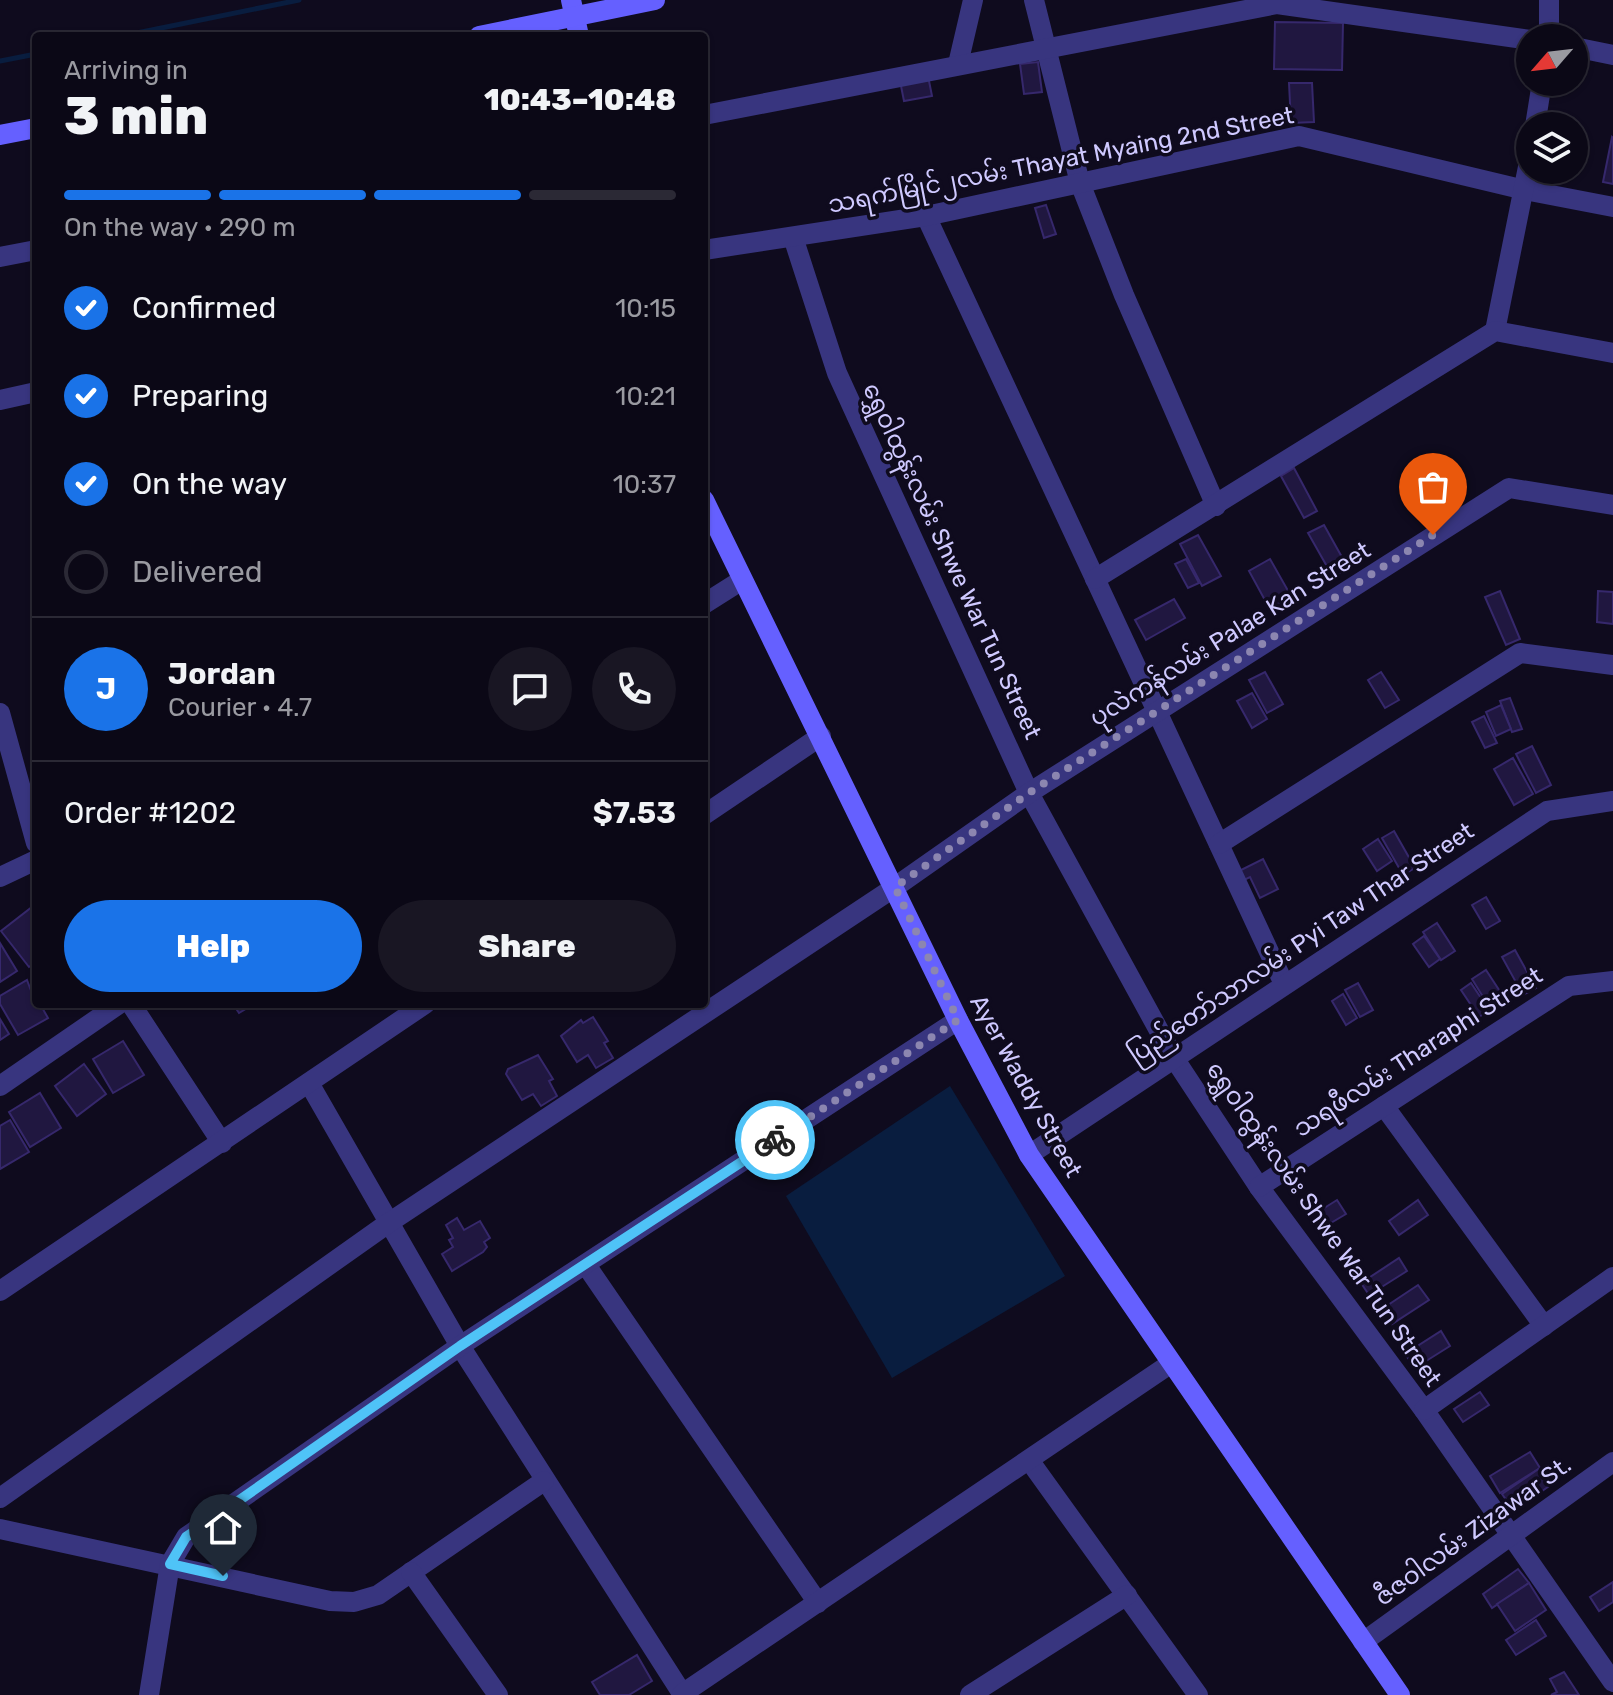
<!DOCTYPE html>
<meta charset="utf-8">
<style>
:root{--surface:#0b0816;--page:#191623;--text:#f1f3f6;--muted:#9a9aa1;--line:#2b2935;--accent:#1a73e8}
body{margin:0;font-family:Rubik,"Noto Sans Myanmar",sans-serif;background:var(--page);color:var(--text);height:100vh;display:flex;flex-direction:column;font-size:30px;white-space:nowrap}
*{box-sizing:border-box;margin:0}
p{font-size:26px;color:var(--muted)}
.icon{flex:none;width:44px;height:44px;fill:none;stroke:currentColor;stroke-width:2;stroke-linecap:round;stroke-linejoin:round}
.map{position:relative;flex:1;overflow:hidden}
.panel{position:absolute;left:32px;top:32px;width:676px;height:976px;display:flex;flex-direction:column;background:var(--surface);border-radius:8px;box-shadow:0 2px 6px #0004,0 0 0 2px var(--line)}
.panel>*{flex:none}
.needle{width:52px;rotate:242deg}
.controls{position:absolute;left:1516px;top:24px;display:grid;gap:16px}
.controls a{display:grid;place-items:center;width:72px;height:72px;border-radius:50%;background:var(--surface);box-shadow:0 2px 6px #0004,0 0 0 2px var(--line);font-size:40px}
.pin{position:absolute;display:grid;place-items:center;width:68px;height:68px;color:#fff;margin:-82px -34px;border-radius:50% 50% 50% 0;rotate:-45deg;box-shadow:0 0 8px #0007}
.pin .icon{rotate:45deg}
.courier{position:absolute;display:grid;place-items:center;width:80px;height:80px;margin:-40px;border:6px solid #4fc3f7;border-radius:50%;background:#fff;color:#222;box-shadow:0 2px 10px #0007}
.headline em{font-style:normal;font-weight:800}
.headline div{display:flex;flex-direction:column-reverse}
.headline{display:flex;align-items:center;justify-content:space-between;height:136px;padding:0 32px}
h1{font-size:52px;font-weight:800;line-height:60px}
.bar{display:grid;grid-template-columns:repeat(4,1fr);gap:12px 8px;align-content:center;height:96px;padding:0 32px}
.bar i{height:10px;border-radius:6px;background:var(--line)}
.bar .current{background:var(--accent)}
.bar p{grid-column:span 4}
.line{display:flex;align-items:center;gap:20px;padding:0 32px;border-top:2px solid var(--line)}
.line div{flex:1}
.round{display:grid;place-items:center;flex:none;width:84px;height:84px;border-radius:42px;background:var(--page)}
ol{padding:0 32px;list-style:none}
li{display:flex;align-items:center;gap:24px;height:88px}
li p{margin-inline-start:auto}
li .icon{padding:8px;border-radius:50%;background:var(--accent);color:#fff;stroke-width:4}
li:last-child{color:var(--muted)}
li i{width:44px;height:44px;border:4px solid var(--line);border-radius:50%}
.cta{display:flex;gap:16px;margin-top:auto;padding:16px 32px}
.cta a{flex:1;height:92px;border-radius:48px;background:var(--accent);color:#fff;font-size:32px;font-weight:800;line-height:92px;text-align:center}
.cta a+a{background:var(--page);color:var(--text)}
.map>svg:first-child{display:block}
.water{fill:#091d3f}
.lines{fill:none;stroke-linecap:round;stroke-linejoin:round}
.stream{stroke:#091d3f;stroke-width:5}
.building{fill:#201740;stroke:#36286c;stroke-width:2}
.street{stroke:#38357f;stroke-width:20}
.secondary{stroke:#6560ff;stroke-width:20}
.done{stroke:#8c86b0;stroke-width:8;stroke-dasharray:0 14.4}
.route{stroke:#4fc3f7;stroke-width:10}
.labels{text-anchor:middle;stroke-width:7;stroke-linejoin:round;paint-order:stroke}
.street-label{font-size:24px;fill:#cfc9ff;stroke:#0f0b1e}
</style>
<div class="map">
<svg width="1613" height="1695" viewBox="0 0 1613 1695">
<rect width="100%" height="100%" fill="#0f0b1e"/>
<path class="water" d="M 950,1086 L 1065,1276 L 892,1378 L 786,1196 Z"/>
<g class="lines">
<g class="stream">
<path d="M 122,36 L 299,0"/>
<path d="M 0,61 L 36,54"/>
</g>
</g>
<g class="building">
<path d="M 1275,22 L 1343,23 L 1342,70 L 1274,69 Z"/>
<path d="M 1038,62 L 1042,92 L 1024,94 L 1020,64 Z"/>
<path d="M 928,76 L 932,96 L 904,101 L 900,81 Z"/>
<path d="M 1289,83 L 1312,83 L 1314,122 L 1291,123 Z"/>
<path d="M 1612,137 L 1613,138 L 1613,184 L 1603,182 Z"/>
<path d="M 1046,205 L 1056,234 L 1044,238 L 1035,208 Z"/>
<path d="M 1294,468 L 1317,511 L 1304,518 L 1281,476 Z"/>
<path d="M 1324,525 L 1348,568 L 1333,577 L 1308,533 Z"/>
<path d="M 1198,535 L 1221,576 L 1202,586 L 1180,544 Z"/>
<path d="M 1186,559 L 1199,583 L 1188,588 L 1175,564 Z"/>
<path d="M 1270,559 L 1295,603 L 1273,615 L 1249,571 Z"/>
<path d="M 1500,591 L 1520,639 L 1506,645 L 1485,597 Z"/>
<path d="M 1598,591 L 1613,592 L 1613,624 L 1597,622 Z"/>
<path d="M 1174,599 L 1185,618 L 1146,640 L 1135,620 Z"/>
<path d="M 1265,672 L 1283,704 L 1267,713 L 1249,680 Z"/>
<path d="M 1381,672 L 1399,700 L 1385,708 L 1368,680 Z"/>
<path d="M 1252,693 L 1267,719 L 1252,728 L 1237,701 Z"/>
<path d="M 1510,698 L 1522,729 L 1512,732 L 1500,701 Z"/>
<path d="M 1501,705 L 1511,729 L 1496,736 L 1486,712 Z"/>
<path d="M 1484,716 L 1497,743 L 1485,748 L 1472,722 Z"/>
<path d="M 1532,746 L 1551,785 L 1536,793 L 1516,754 Z"/>
<path d="M 1513,758 L 1533,794 L 1514,805 L 1494,769 Z"/>
<path d="M 1394,831 L 1415,868 L 1403,875 L 1382,838 Z"/>
<path d="M 1378,839 L 1392,861 L 1377,871 L 1363,849 Z"/>
<path d="M 1263,859 L 1278,889 L 1260,898 L 1250,877 L 1242,881 L 1237,872 Z"/>
<path d="M 1486,897 L 1500,921 L 1486,929 L 1472,905 Z"/>
<path d="M 32,907 L 36,912 L 36,962 L 29,967 L 1,931 Z"/>
<path d="M 1437,923 L 1455,951 L 1441,960 L 1423,932 Z"/>
<path d="M 1424,936 L 1440,959 L 1429,967 L 1413,944 Z"/>
<path d="M 0,943 L 17,971 L 0,982 Z"/>
<path d="M 1515,950 L 1536,988 L 1523,995 L 1502,957 Z"/>
<path d="M 1486,970 L 1503,996 L 1488,1005 L 1472,979 Z"/>
<path d="M 27,980 L 36,1004 L 40,1004 L 48,1018 L 18,1035 L 0,1004 L 0,996 Z"/>
<path d="M 1358,983 L 1373,1010 L 1360,1017 L 1345,990 Z"/>
<path d="M 1471,983 L 1489,1010 L 1479,1017 L 1461,990 Z"/>
<path d="M 1343,994 L 1357,1018 L 1346,1025 L 1332,1001 Z"/>
<path d="M 233,1004 L 254,1004 L 239,1013 Z"/>
<path d="M 593,1017 L 608,1041 L 604,1043 L 613,1058 L 596,1068 L 588,1055 L 577,1062 L 561,1036 L 581,1020 L 583,1023 Z"/>
<path d="M 0,1019 L 9,1034 L 0,1040 Z"/>
<path d="M 123,1041 L 144,1075 L 113,1093 L 93,1059 Z"/>
<path d="M 538,1055 L 553,1079 L 549,1081 L 557,1096 L 541,1106 L 533,1094 L 522,1100 L 506,1074 L 508,1069 Z"/>
<path d="M 84,1064 L 106,1094 L 77,1116 L 55,1086 Z"/>
<path d="M 40,1093 L 61,1128 L 30,1147 L 9,1112 Z"/>
<path d="M 10,1120 L 29,1152 L 0,1169 L 0,1126 Z"/>
<path d="M 1337,1200 L 1346,1214 L 1319,1230 L 1310,1217 Z"/>
<path d="M 1418,1200 L 1428,1215 L 1399,1235 L 1389,1221 Z"/>
<path d="M 457,1218 L 464,1230 L 480,1221 L 490,1238 L 484,1242 L 487,1247 L 483,1252 L 452,1271 L 442,1254 L 453,1247 L 449,1240 L 453,1238 L 446,1225 Z"/>
<path d="M 1399,1258 L 1407,1271 L 1369,1295 L 1361,1283 Z"/>
<path d="M 1418,1285 L 1429,1300 L 1392,1324 L 1382,1309 Z"/>
<path d="M 1441,1331 L 1450,1346 L 1415,1368 L 1405,1354 Z"/>
<path d="M 1480,1392 L 1489,1405 L 1463,1422 L 1454,1409 Z"/>
<path d="M 1530,1452 L 1540,1468 L 1500,1493 L 1490,1476 Z"/>
<path d="M 1540,1468 L 1552,1484 L 1514,1511 L 1502,1494 Z"/>
<path d="M 1518,1569 L 1529,1583 L 1492,1608 L 1483,1594 Z"/>
<path d="M 1613,1582 L 1613,1602 L 1599,1611 L 1590,1597 Z"/>
<path d="M 1529,1583 L 1546,1610 L 1515,1631 L 1497,1604 Z"/>
<path d="M 1536,1620 L 1546,1636 L 1516,1655 L 1506,1640 Z"/>
<path d="M 637,1655 L 652,1681 L 629,1695 L 600,1695 L 592,1682 Z"/>
<path d="M 1564,1672 L 1579,1695 L 1551,1695 L 1557,1692 L 1550,1679 Z"/>
</g>
<g class="lines">
<g class="street">
<path d="M 1034,0 L 1080,183 L 1124,295 L 1216,506"/>
<path d="M 1549,38 L 1549,0"/>
<path d="M 1574,47 L 1613,55"/>
<path d="M 958,64 L 973,0"/>
<path d="M 704,115 L 1277,4 L 1530,40"/>
<path d="M 1535,126 L 1542,82"/>
<path d="M 926,216 L 1284,984"/>
<path d="M 793,237 L 837,373 L 1029,793 L 1174,1058 L 1259,1187 L 1424,1410 L 1613,1682"/>
<path d="M 704,250 L 926,216 L 1299,136 L 1525,190 L 1613,207"/>
<path d="M 0,257 L 36,250"/>
<path d="M 1495,331 L 1530,157"/>
<path d="M 0,400 L 36,392"/>
<path d="M 1095,579 L 1495,331 L 1613,353"/>
<path d="M 704,604 L 742,580"/>
<path d="M 0,713 L 36,843"/>
<path d="M 704,815 L 821,736"/>
<path d="M 1219,844 L 1520,653 L 1613,665"/>
<path d="M 0,877 L 36,860"/>
<path d="M 131,1004 L 222,1143"/>
<path d="M 309,1083 L 460,1346 L 683,1695"/>
<path d="M 0,1086 L 119,1004"/>
<path d="M 1384,1106 L 1544,1326"/>
<path d="M 1029,1155 L 1547,811 L 1613,801"/>
<path d="M 1259,1187 L 1569,986 L 1613,981"/>
<path d="M 586,1265 L 818,1603"/>
<path d="M 0,1291 L 425,1004"/>
<path d="M 1424,1410 L 1613,1277"/>
<path d="M 1029,1460 L 1198,1695"/>
<path d="M 0,1498 L 387,1224 L 895,887 L 1029,793 L 1509,488 L 1613,505"/>
<path d="M 0,1529 L 330,1601 L 354,1602 L 378,1595 L 544,1481"/>
<path d="M 411,1572 L 498,1695"/>
<path d="M 1363,1642 L 1613,1462"/>
<path d="M 682,1694 L 1170,1364"/>
<path d="M 149,1695 L 170,1564 L 186,1537 L 460,1346 L 958,1020"/>
<path d="M 970,1695 L 1127,1595"/>
</g>
<g class="secondary">
<path d="M 571,0 L 579,36"/>
<path d="M 479,36 L 655,0"/>
<path d="M 0,135 L 36,128"/>
<path d="M 704,500 L 958,1020 L 1029,1155 L 1400,1695"/>
</g>
</g>
<g class="lines">
<path class="done" d="M 775,1140 L 958,1020 L 895,887 L 1029,793 L 1433,535"/>
<path class="route" d="M 223,1576 L 170,1564 L 186,1537 L 211,1520 L 460,1346 L 775,1140"/>
</g>
<g class="labels">
<g class="street-label">
<text transform="translate(1061 160) rotate(-11)" y="8">သရက်မြိုင်၂လမ်း Thayat Myaing 2nd Street</text>
<text transform="translate(952 561) rotate(65)" y="8">ရွှေဝါထွန်းလမ်း Shwe War Tun Street</text>
<text transform="translate(1230 634) rotate(-32)" y="8">ပုလဲကန်လမ်း Palae Kan Street</text>
<text transform="translate(1301 943) rotate(-34)" y="8">ပြည်တော်သာလမ်း Pyi Taw Thar Street</text>
<text transform="translate(1418 1052) rotate(-33)" y="8">သရဖီလမ်း Tharaphi Street</text>
<text transform="translate(1026 1086) rotate(61)" y="8">Ayer Waddy Street</text>
<text transform="translate(1324 1224) rotate(55)" y="8">ရွှေဝါထွန်းလမ်း Shwe War Tun Street</text>
<text transform="translate(1473 1531) rotate(-36)" y="8">ဇီဇဝါလမ်း Zizawar St.</text>
</g>
</g>
</svg>
<div class="controls">
<a><svg class="needle" viewBox="-14 -14 28 28"><path d="M0-13l5 13h-10z" fill="#e53935"/><path d="M0 13l5-13h-10z" fill="#9a9aa1"/></svg></a>
<a><svg class="icon" aria-label="layers" viewBox="0 0 24 24"><path d="M12 4l9 5-9 5-9-5zM3 14l9 5 9-5"/></svg></a>
</div>
<div class="pin" style="left:1433px;top:535px;background:#ea580c"><svg class="icon" aria-label="bag" viewBox="0 0 24 24"><path d="M5 8h14l-1 12H6zM9 8a3 3 0 0 1 6 0"/></svg></div>
<div class="pin" style="left:223px;top:1576px;background:#1f2937"><svg class="icon" aria-label="home" viewBox="0 0 24 24"><path d="M3 11l9-7 9 7M6 9v11h12V9"/></svg></div>
<div class="courier" style="left:775px;top:1140px"><svg class="icon" aria-label="bike" viewBox="0 0 24 24"><circle cx="6" cy="16" r="4"/><circle cx="18" cy="16" r="4"/><path d="M6 16l4-8h5l3 8M10 8l3 8H6M13 5h3"/></svg></div>
<section class="panel">
<div class="headline"><div><h1>3 min</h1><p>Arriving in</p></div><em>10:43–10:48</em></div>
<div class="bar"><i class="current"></i><i class="current"></i><i class="current"></i><i></i><p>On the way · 290 m</p></div>
<ol>
<li><svg class="icon" aria-label="check" viewBox="0 0 24 24"><path d="M5 12l5 5 9-10"/></svg>Confirmed<p>10:15</p></li>
<li><svg class="icon" aria-label="check" viewBox="0 0 24 24"><path d="M5 12l5 5 9-10"/></svg>Preparing<p>10:21</p></li>
<li><svg class="icon" aria-label="check" viewBox="0 0 24 24"><path d="M5 12l5 5 9-10"/></svg>On the way<p>10:37</p></li>
<li><i></i>Delivered</li>
</ol>
<div class="line" style="height:144px"><b class="round" style="background:var(--accent);color:#fff">J</b><div><b>Jordan</b><p>Courier · 4.7</p></div><a class="round"><svg class="icon" aria-label="chat" viewBox="0 0 24 24"><path d="M4 5h16v11H9l-5 4z"/></svg></a><a class="round"><svg class="icon" aria-label="phone" viewBox="0 0 24 24"><path d="M5 4h4l2 5-3 2q2 4 5 5l2-3 5 2v4C11 20 4 13 5 4z"/></svg></a></div>
<div class="line" style="height:104px"><div>Order #1202</div><b>$7.53</b></div>
<div class="cta"><a>Help</a><a>Share</a></div>
</section>
</div>
